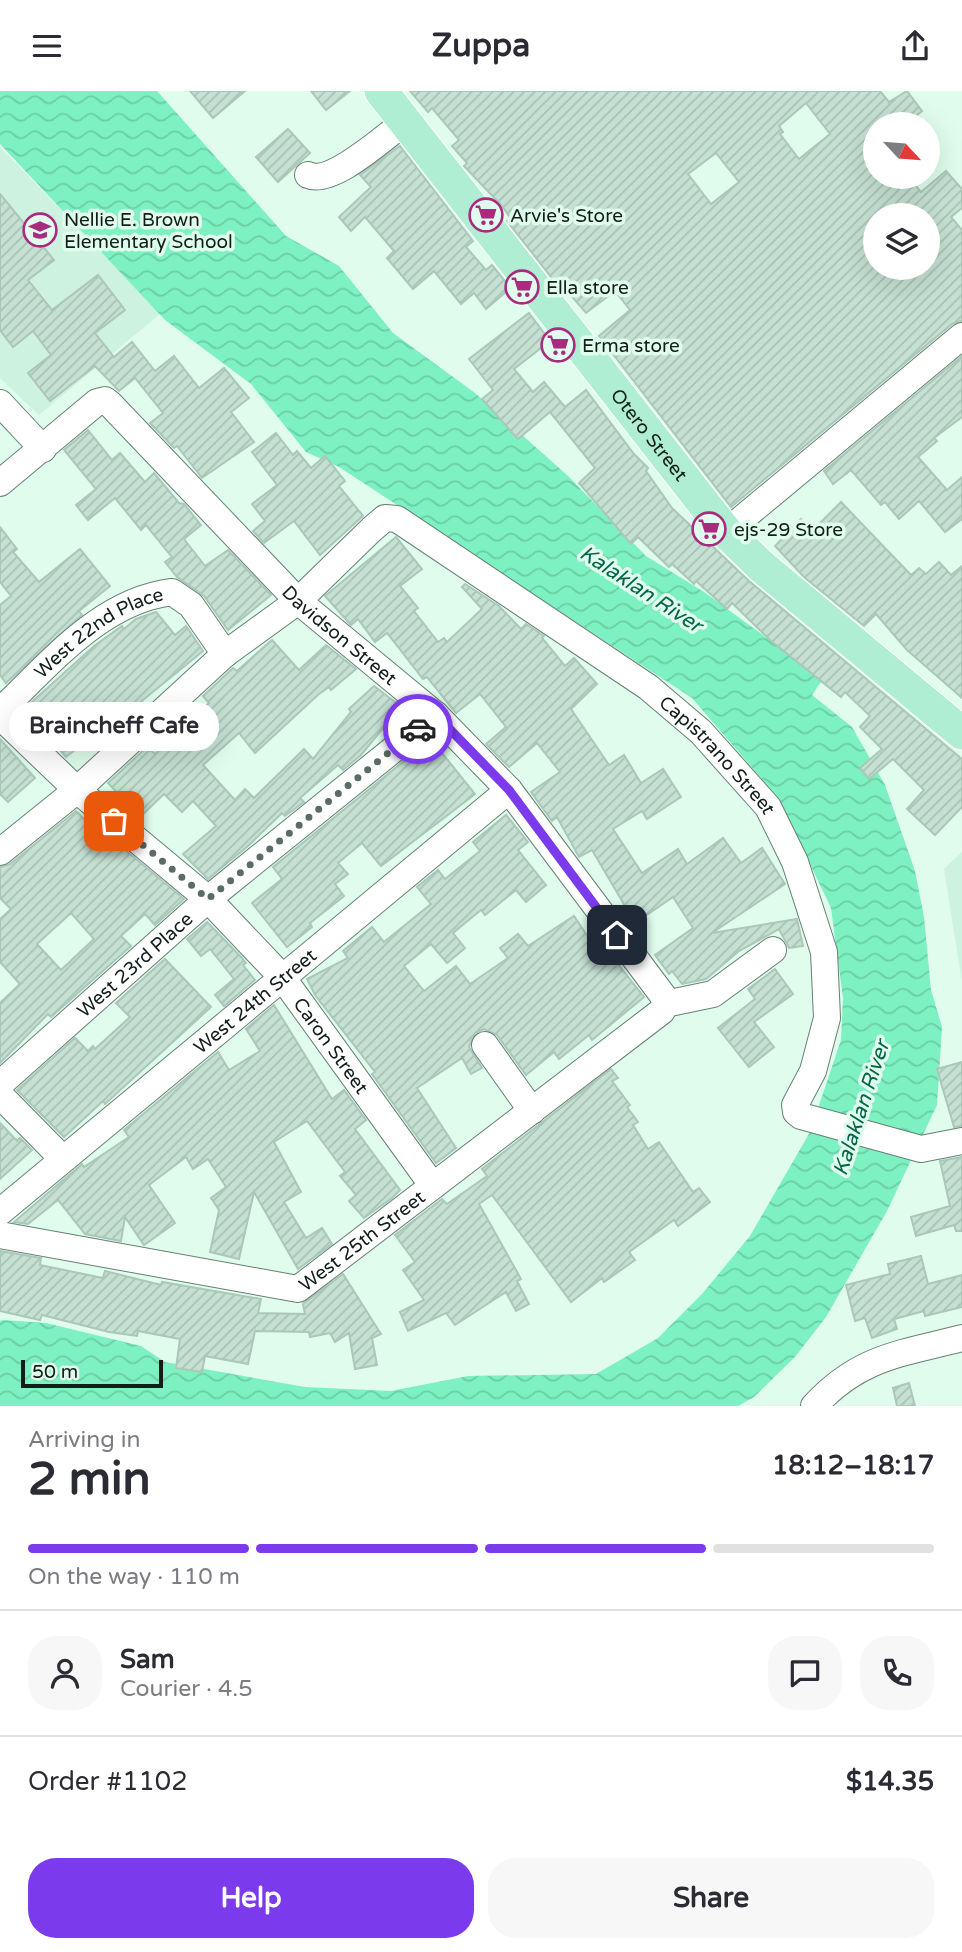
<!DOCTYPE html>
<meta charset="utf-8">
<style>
:root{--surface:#fff;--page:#f7f7f7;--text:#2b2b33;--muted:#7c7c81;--line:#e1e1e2;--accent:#7c3aed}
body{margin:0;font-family:"Varela Round",sans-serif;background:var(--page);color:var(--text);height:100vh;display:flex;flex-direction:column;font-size:26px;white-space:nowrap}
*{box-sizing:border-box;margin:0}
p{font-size:23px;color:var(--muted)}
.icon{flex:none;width:38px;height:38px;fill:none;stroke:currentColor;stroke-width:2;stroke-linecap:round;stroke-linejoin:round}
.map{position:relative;height:1315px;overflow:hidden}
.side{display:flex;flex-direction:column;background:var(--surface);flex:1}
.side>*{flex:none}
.needle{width:46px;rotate:116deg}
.buttons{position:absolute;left:863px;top:21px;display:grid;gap:14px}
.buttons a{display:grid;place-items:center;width:77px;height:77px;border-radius:50%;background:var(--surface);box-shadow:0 7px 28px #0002;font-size:35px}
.scale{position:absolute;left:21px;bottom:18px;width:142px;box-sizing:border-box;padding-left:7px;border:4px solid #131e19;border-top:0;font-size:19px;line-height:24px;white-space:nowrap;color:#131e19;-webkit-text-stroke:5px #dffced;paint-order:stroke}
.pin{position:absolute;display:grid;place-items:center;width:60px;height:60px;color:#fff;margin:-30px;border-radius:14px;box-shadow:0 4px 10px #0006}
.courier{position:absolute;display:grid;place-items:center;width:70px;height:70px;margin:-35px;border:5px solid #7c3aed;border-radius:50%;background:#fff;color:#222;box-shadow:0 2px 9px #0007}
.bubble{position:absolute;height:49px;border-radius:24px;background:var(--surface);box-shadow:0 7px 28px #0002;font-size:23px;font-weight:700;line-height:49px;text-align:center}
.head em{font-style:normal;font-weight:700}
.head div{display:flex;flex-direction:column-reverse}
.head{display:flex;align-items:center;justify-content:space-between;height:119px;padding:0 28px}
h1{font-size:46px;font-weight:700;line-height:52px}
.bar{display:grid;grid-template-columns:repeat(4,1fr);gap:10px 7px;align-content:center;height:84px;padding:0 28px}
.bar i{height:9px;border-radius:5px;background:var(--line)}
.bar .active{background:var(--accent)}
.bar p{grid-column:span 4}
.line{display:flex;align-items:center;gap:18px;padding:0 28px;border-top:2px solid var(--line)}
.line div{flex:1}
.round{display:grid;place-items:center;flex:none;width:74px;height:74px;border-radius:28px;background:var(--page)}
.action{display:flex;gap:14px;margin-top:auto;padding:14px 28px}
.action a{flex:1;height:80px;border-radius:28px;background:var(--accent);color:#fff;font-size:28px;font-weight:700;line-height:80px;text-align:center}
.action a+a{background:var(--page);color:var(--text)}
header{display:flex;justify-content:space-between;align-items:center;height:91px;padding:0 28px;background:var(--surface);font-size:32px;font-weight:700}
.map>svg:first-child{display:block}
.built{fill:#cdf2e0}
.water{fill:url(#water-waves)}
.building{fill:url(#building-hatch);stroke:#abc7b9;stroke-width:2;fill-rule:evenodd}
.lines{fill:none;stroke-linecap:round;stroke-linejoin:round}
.minor-casing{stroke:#678074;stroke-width:28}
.major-casing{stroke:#fff;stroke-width:35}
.minor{stroke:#fff;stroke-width:26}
.major{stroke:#b0eed4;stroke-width:33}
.done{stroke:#5a6c63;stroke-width:7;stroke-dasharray:0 12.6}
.route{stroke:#7c3aed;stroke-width:9}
.labels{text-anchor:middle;stroke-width:7;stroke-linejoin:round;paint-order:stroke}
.poi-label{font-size:19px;fill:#131e19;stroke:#dffced;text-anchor:start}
.street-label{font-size:19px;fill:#131e19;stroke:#dffced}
.water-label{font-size:21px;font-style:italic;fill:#056548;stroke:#dffced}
</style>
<header><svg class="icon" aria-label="menu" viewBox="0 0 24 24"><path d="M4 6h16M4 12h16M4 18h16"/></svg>Zuppa<svg class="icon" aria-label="share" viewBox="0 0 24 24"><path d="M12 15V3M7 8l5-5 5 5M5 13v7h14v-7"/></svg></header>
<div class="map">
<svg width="962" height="1315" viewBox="0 0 962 1315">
<defs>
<pattern id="water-waves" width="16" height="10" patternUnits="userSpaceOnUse" patternTransform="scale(1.75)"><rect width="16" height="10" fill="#7df1c1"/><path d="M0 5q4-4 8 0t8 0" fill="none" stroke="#6bcea5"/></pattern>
<pattern id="building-hatch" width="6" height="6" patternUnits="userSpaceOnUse" patternTransform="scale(1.75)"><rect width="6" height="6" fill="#c5e1d3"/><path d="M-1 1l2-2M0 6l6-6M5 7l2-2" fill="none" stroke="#a8c1b5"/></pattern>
</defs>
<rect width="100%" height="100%" fill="#dffced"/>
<g class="built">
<path d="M 0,56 L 161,222 L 39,324 L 0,287 Z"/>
<path d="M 962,761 L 962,891 L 944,778 Z"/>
</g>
<path class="water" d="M 0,0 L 157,0 L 286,145 L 339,175 L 393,242 L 475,302 L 567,384 L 646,465 L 704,501 L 823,588 L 812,604 L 852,636 L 885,694 L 915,780 L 924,826 L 931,899 L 942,936 L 937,1014 L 887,1120 L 826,1226 L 795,1266 L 754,1306 L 738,1315 L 0,1315 L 0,1230 L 3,1229 L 46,1232 L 141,1255 L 165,1271 L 305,1296 L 391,1300 L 468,1285 L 596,1283 L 658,1247 L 702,1203 L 750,1145 L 810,1041 L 841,949 L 843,907 L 831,817 L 779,708 L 692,607 L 339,376 L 306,361 L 251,293 L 165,229 L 0,53 Z"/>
<g class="building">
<path d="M 190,0 L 245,0 L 213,27 Z"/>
<path d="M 311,0 L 350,0 L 326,19 Z"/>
<path d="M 410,0 L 880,0 L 889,11 L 907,0 L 922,20 L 906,33 L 875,33 L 875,86 L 909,86 L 921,101 L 946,80 L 962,98 L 962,117 L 951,126 L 962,139 L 962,230 L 952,233 L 731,416 L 599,245 L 630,219 L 615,200 L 586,222 L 562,194 L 559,196 L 507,130 L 511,128 L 502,115 L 464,75 L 467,72 L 452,55 L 459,49 L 432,17 L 428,21 ZM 806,12 L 830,43 L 799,68 L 780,43 L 783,41 L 779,35 ZM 716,62 L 739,91 L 711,113 L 688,83 ZM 875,124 L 928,124 L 928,177 L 875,177 Z"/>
<path d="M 288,38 L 310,62 L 278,91 L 256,66 Z"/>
<path d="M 400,55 L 473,150 L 466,156 L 486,179 L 492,174 L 513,200 L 510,204 L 507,200 L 486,218 L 474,202 L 461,213 L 434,180 L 413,198 L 387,167 L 394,160 L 365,126 L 351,140 L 339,126 L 371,96 L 360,84 Z"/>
<path d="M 0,103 L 54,169 L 28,189 L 52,219 L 98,184 L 125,219 L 95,242 L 114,266 L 132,251 L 155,280 L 174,265 L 199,297 L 224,277 L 249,307 L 231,321 L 254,351 L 202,387 L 177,355 L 174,357 L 150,332 L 163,322 L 135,287 L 119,300 L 95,275 L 50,310 L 28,282 L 51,264 L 33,240 L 13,256 L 0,239 Z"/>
<path d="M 529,222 L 550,250 L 514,278 L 533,301 L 544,291 L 565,316 L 586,299 L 634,363 L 648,377 L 646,380 L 672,417 L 749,490 L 962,668 L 962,716 L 935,744 L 907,718 L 924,699 L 893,668 L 869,688 L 860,677 L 882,658 L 860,636 L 870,625 L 845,601 L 841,606 L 770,549 L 732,512 L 727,518 L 696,490 L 694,493 L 672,473 L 669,476 L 638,446 L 631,453 L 579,392 L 595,377 L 550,321 L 518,348 L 482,308 L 493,299 L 469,268 Z"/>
<path d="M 962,265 L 962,326 L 934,347 L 937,350 L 918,366 L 947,399 L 962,386 L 962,428 L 945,441 L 919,410 L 899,428 L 885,411 L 881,414 L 851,379 L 833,393 L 824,380 Z"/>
<path d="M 88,339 L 112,369 L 120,362 L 145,391 L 154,382 L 179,412 L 184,413 L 201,434 L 184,448 L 205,475 L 228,459 L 271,504 L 228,539 L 204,505 L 177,486 L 165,471 L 172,466 L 146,434 L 141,439 L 115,407 L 88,429 L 76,414 L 96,398 L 64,359 Z"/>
<path d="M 276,342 L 293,364 L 297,360 L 311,377 L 325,365 L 345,390 L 339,395 L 363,425 L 320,464 L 294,430 L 264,452 L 253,440 L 265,430 L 252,413 L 277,394 L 252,361 Z"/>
<path d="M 841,411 L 911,484 L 919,477 L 926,483 L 939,471 L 951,484 L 962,475 L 962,607 L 907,559 L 876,523 L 864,535 L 804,486 L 775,455 L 801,428 L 812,440 Z"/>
<path d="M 0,436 L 17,458 L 13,461 L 39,491 L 80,458 L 110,495 L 79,520 L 82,524 L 6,592 L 0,584 L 0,514 L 11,505 L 0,491 Z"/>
<path d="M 396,446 L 422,478 L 400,495 L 418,517 L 414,520 L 438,551 L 444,547 L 447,551 L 482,518 L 462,496 L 465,493 L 499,515 L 521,538 L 526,533 L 544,545 L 542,547 L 565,575 L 574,567 L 597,593 L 571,618 L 609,674 L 624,664 L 641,692 L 663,678 L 681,706 L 647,728 L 642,720 L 613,738 L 642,782 L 678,758 L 687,773 L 723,747 L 741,772 L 762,757 L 785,793 L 712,842 L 797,828 L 803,855 L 789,857 L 779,838 L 739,860 L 706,888 L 682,893 L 672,880 L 669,883 L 655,864 L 693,837 L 673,806 L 635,832 L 592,759 L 579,766 L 557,726 L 552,730 L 531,701 L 560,681 L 537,652 L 509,676 L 486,653 L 506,636 L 480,603 L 456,622 L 427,586 L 423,588 L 387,542 L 375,551 L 358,528 L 351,534 L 325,505 Z"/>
<path d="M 156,521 L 175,544 L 186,535 L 203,560 L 121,627 L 119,625 L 66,666 L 24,618 L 94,555 L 122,535 L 124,538 L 136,528 Z"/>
<path d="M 272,549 L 299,579 L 326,554 L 356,578 L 331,599 L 329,596 L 319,603 L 255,662 L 239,642 L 203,674 L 235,709 L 245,698 L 254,707 L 304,658 L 313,668 L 351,621 L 349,618 L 374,595 L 407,620 L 386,639 L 384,636 L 361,664 L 343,679 L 338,674 L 300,707 L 304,711 L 285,725 L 282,722 L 248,755 L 208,788 L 183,763 L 216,735 L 193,710 L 182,721 L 164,703 L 140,726 L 108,692 L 147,656 L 155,663 L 209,612 L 203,605 L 233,577 L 237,580 Z"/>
<path d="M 435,645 L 443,654 L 438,657 L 475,703 L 381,775 L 362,752 L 338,772 L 348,783 L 335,793 L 344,805 L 310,832 L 312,836 L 287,856 L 252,812 L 282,788 L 273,776 Z"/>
<path d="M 0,648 L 35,687 L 8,711 L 0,703 Z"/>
<path d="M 76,720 L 93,737 L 104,746 L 107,744 L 184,808 L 155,834 L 145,823 L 121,845 L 131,855 L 51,926 L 48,923 L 0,972 L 0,912 L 20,893 L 0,871 L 0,828 L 11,818 L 0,807 L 0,776 L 10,773 ZM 71,822 L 94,848 L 61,879 L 37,853 Z"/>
<path d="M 506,724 L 528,751 L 518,759 L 546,794 L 526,811 L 516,799 L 485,824 L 481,819 L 453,842 L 465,857 L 447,872 L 431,853 L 404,875 L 424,900 L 456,875 L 470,893 L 508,867 L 500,857 L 518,843 L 528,855 L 574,825 L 592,852 L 595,849 L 611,869 L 613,867 L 644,906 L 592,949 L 589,944 L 559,968 L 554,961 L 526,984 L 497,944 L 484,938 L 475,942 L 469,956 L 482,977 L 471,983 L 462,967 L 417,997 L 456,1057 L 436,1072 L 372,983 L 375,981 L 315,904 L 307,888 L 348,867 L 343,860 L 372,836 L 384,851 L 431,813 L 417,796 L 438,779 L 445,788 L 480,760 L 473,751 Z"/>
<path d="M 207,831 L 242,867 L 246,872 L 243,874 L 255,889 L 224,915 L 215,904 L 234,888 L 210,858 L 201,865 L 187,848 Z"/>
<path d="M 165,868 L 211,916 L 105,1013 L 103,1010 L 64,1046 L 17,999 L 75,947 L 88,960 L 93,955 L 95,958 L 130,926 L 116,912 Z"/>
<path d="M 775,878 L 793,903 L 754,931 L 774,956 L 749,976 L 718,937 L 755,908 L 748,898 Z"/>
<path d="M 274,914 L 332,1008 L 344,999 L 366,1029 L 355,1038 L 400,1099 L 392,1107 L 364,1127 L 349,1110 L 356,1104 L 340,1085 L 345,1081 L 307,1030 L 274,1051 L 301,1101 L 284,1111 L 306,1147 L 322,1137 L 332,1153 L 298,1178 L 254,1101 L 239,1168 L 210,1161 L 219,1119 L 211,1107 L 226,1096 L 208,1068 L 193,1078 L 186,1066 L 149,1094 L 175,1132 L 144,1154 L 125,1126 L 121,1150 L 85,1143 L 58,1109 L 28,1133 L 14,1131 L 82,1073 L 84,1076 L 129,1046 L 124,1039 L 218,961 L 229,979 L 260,960 L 246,938 Z"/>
<path d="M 962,971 L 962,1035 L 954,1036 L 937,978 Z"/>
<path d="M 611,978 L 618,987 L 612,990 L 630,1014 L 627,1016 L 638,1031 L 633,1034 L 648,1058 L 659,1051 L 693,1101 L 699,1097 L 710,1111 L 678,1135 L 674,1129 L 629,1161 L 635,1169 L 604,1191 L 602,1187 L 571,1211 L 492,1104 L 479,1113 L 521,1188 L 517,1190 L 529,1213 L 516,1220 L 506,1201 L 455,1234 L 446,1222 L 408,1240 L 400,1221 L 424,1209 L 403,1179 L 415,1171 L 395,1144 L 442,1108 L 447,1113 L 487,1085 L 482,1078 Z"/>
<path d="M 0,1032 L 17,1050 L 20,1047 L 32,1059 L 0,1088 Z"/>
<path d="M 962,1066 L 962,1140 L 956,1140 L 954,1134 L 916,1145 L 911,1126 L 950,1115 L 940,1070 Z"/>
<path d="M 0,1160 L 41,1167 L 40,1174 L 103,1187 L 105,1180 L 161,1194 L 162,1191 L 261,1208 L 258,1222 L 305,1223 L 303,1213 L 343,1183 L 381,1243 L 372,1247 L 377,1274 L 355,1278 L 349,1242 L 335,1251 L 330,1242 L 310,1246 L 309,1241 L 255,1240 L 248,1273 L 205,1265 L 202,1281 L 176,1277 L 180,1248 L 138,1240 L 137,1245 L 109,1241 L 42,1224 L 40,1229 L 0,1220 Z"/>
<path d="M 921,1165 L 928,1193 L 962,1184 L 962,1216 L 925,1225 L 924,1220 L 894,1228 L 897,1238 L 872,1247 L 865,1227 L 855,1230 L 846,1194 L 890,1183 L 888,1173 Z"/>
<path d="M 909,1292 L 915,1315 L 897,1315 L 893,1297 Z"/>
</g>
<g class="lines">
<defs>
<g id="minor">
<path d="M 308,84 C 332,95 385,45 405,31"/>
<path d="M 0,312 L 43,358"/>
<path id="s1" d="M 0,392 L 97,311 L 105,309 L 110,313 L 298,510 L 436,624 L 509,699 L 664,906 L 665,913"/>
<path d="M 726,441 L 962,245"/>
<path id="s2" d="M 0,620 C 50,573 100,510 172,501 L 191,514 L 225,563"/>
<path id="s3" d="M 0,625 L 77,699 L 208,808 L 282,886 L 433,1095"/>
<path id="s4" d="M 0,761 L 77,699 L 225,563 L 298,510 L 372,438 L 385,427 L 397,428 L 648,596 L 701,641 L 768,716 L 795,771 L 824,861 L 827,927 L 813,980 L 795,1014 L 796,1021 L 801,1025 L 921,1058 L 962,1050"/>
<path d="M 665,913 L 713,903 L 773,859"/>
<path d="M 485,954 L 532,1020"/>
<path id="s5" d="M 0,993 L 208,808 L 436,624"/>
<path d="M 0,1004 L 63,1068"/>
<path id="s6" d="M 0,1121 L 509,699"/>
<path id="s7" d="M 0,1144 L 298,1198 L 662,920 L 665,913"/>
<path d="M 814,1315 C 859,1266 900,1263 962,1247"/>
</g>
<g id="major">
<path id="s8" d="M 381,0 L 726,441 L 761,475 L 962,642"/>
</g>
</defs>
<use href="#minor" class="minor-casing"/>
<use href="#major" class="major-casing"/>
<use href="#minor" class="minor"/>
<use href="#major" class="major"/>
</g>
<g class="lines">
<path class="done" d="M 114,730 L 208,808 L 418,638"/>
<path class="route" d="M 418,638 L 436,624 L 509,699 L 617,844"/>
</g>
<defs>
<symbol id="supermarket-ring" viewBox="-11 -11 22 22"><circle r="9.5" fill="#dffced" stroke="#a82b7e" stroke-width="1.5"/><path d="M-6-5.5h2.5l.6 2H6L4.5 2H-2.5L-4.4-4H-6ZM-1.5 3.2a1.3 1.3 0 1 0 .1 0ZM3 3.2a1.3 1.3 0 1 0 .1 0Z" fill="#a82b7e"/></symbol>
<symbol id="school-ring" viewBox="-11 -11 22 22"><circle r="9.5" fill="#dffced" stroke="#a82b7e" stroke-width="1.5"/><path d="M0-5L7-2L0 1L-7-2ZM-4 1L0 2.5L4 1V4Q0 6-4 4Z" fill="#a82b7e"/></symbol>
</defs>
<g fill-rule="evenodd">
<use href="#supermarket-ring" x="467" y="105" width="38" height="38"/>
<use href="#school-ring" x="21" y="120" width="38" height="38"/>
<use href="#supermarket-ring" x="503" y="177" width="38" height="38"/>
<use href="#supermarket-ring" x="539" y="235" width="38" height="38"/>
<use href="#supermarket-ring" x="690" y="419" width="38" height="38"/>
</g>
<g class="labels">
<g class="poi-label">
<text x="510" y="131">Arvie's Store</text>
<text x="64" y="135">Nellie E. Brown<tspan x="64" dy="22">Elementary School</tspan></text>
<text x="546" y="203">Ella store</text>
<text x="582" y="261">Erma store</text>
<text x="734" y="445">ejs-29 Store</text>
</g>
<g class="street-label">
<text dy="7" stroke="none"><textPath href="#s8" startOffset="436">Otero Street</textPath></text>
<text dy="7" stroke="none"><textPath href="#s1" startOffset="467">Davidson Street</textPath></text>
<text dy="7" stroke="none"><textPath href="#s2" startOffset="128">West 22nd Place</textPath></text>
<text dy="7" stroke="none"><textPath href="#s4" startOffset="922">Capistrano Street</textPath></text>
<text dy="7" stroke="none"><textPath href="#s5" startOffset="180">West 23rd Place</textPath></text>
<text dy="7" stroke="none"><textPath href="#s6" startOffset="331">West 24th Street</textPath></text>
<text dy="7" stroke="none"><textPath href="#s3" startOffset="469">Caron Street</textPath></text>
<text dy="7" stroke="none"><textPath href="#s7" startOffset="383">West 25th Street</textPath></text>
</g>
<g class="water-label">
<text transform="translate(641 498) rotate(33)" y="7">Kalaklan River</text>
<text transform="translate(861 1017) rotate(-72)" y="7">Kalaklan River</text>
</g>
</g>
</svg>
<div class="buttons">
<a><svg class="needle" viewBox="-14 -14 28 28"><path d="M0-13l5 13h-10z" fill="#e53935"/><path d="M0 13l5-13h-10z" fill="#7c7c81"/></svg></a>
<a><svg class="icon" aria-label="layers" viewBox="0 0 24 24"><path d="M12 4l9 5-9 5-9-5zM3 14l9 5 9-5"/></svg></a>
</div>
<div class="scale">50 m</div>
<div class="pin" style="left:114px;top:730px;background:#ea580c"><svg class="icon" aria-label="bag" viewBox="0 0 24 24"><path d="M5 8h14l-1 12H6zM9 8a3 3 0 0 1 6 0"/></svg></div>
<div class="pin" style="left:617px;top:844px;background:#1f2937"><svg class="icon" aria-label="home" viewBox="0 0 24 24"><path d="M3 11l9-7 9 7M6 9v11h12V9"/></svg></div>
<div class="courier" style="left:418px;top:638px"><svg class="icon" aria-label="car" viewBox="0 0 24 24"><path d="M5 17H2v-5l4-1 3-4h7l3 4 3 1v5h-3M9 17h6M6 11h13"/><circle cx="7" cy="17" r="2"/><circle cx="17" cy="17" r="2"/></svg></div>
<div class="bubble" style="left:9px;top:611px;width:210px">Braincheff Cafe</div>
</div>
<section class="side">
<div class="head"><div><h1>2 min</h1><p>Arriving in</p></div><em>18:12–18:17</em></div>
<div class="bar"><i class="active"></i><i class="active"></i><i class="active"></i><i></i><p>On the way · 110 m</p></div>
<div class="line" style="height:126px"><a class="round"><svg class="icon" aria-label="person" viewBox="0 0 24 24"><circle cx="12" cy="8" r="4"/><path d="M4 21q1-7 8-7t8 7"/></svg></a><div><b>Sam</b><p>Courier · 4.5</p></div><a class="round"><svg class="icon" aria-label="chat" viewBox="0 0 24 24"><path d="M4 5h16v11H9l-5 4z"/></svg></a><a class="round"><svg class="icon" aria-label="phone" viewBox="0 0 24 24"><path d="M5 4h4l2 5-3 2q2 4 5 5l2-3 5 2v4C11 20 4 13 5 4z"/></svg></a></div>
<div class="line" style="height:91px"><div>Order #1102</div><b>$14.35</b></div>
<div class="action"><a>Help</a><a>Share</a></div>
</section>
